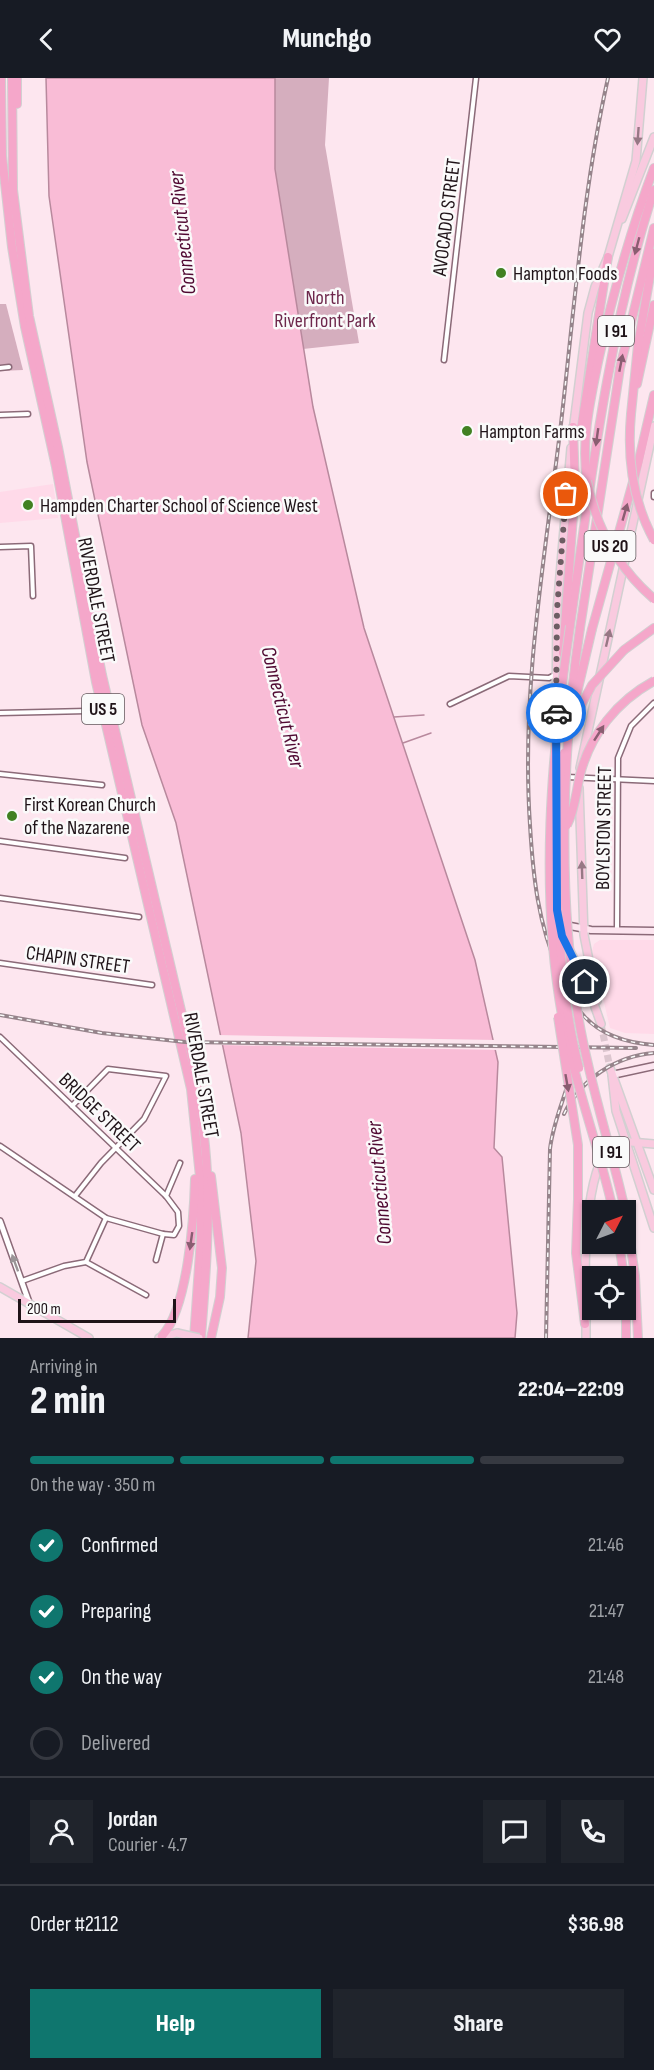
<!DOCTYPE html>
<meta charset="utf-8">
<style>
:root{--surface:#171b24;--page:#20242c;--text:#f1f3f6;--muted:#9ea1a6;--line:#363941;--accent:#0f766e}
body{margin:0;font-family:"Sofia Sans Condensed",sans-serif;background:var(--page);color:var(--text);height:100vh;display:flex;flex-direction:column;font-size:22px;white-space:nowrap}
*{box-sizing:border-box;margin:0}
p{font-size:20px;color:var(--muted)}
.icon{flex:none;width:33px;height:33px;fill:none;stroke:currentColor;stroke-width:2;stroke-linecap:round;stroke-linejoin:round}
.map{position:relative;height:1260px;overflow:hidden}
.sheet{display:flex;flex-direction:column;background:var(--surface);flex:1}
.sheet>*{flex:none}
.needle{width:39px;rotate:48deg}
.fabs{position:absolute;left:582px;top:1122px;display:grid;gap:12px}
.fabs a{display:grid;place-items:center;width:54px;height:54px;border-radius:0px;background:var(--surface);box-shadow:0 2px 4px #0004;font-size:30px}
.scale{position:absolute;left:18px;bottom:15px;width:158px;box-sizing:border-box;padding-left:6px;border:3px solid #1f1318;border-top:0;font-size:16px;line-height:21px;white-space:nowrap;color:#1f1318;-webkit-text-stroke:4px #fafafa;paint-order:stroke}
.pin{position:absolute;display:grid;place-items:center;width:51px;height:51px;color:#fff;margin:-26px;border:3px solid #fff;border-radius:50%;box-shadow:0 2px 6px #0007}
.courier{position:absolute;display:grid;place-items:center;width:60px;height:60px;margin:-30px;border:4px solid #1a73e8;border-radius:50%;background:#fff;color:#222;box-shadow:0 2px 8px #0007}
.headline em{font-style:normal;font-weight:800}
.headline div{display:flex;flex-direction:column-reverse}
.headline{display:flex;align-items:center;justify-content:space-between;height:102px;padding:0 30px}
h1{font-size:39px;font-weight:800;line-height:45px}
.bar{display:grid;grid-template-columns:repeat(4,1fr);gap:9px 6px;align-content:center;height:72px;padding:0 30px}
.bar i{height:8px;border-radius:4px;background:var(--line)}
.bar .selected{background:var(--accent)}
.bar p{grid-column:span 4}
.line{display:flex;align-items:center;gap:15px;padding:0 30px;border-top:2px solid var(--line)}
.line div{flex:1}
.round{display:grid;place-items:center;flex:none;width:63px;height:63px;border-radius:0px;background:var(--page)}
ol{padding:0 30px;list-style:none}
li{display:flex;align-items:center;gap:18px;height:66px}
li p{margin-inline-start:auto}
li .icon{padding:6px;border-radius:50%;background:var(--accent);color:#fff;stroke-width:4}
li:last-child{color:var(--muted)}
li i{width:33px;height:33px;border:3px solid var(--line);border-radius:50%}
.primary-button{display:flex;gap:12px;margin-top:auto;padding:12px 30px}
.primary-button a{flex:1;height:69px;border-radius:0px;background:var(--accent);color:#fff;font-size:24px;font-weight:800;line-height:69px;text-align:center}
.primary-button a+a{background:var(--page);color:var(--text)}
header{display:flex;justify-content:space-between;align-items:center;height:78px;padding:0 30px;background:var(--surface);font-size:27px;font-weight:800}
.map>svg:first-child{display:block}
.built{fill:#ffdae9}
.green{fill:#d5aebe}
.water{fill:#f9bcd6;stroke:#b8899d;stroke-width:1.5}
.pier{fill:#fde6ef}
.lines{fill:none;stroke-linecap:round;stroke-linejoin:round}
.stream{stroke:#b8899d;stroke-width:1.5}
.primary-tunnel{stroke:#dcc6cf;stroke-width:7;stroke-dasharray:7 3.5;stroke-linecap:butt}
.minor-casing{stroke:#8b6a78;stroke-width:7}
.tertiary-casing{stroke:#8b6a78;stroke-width:8}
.secondary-casing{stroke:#8b6a78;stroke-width:9}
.primary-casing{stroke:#d2d0d1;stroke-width:10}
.motorway-casing{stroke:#d2d0d1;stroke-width:10}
.minor{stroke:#fff;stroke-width:4}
.tertiary{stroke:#fff;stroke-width:5}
.secondary{stroke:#fce5ef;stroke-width:6}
.primary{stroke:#f9cadf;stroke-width:7}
.motorway{stroke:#f5a7ca;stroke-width:8}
.rail-casing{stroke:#96848b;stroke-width:4}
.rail{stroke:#fafafa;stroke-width:1.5;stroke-dasharray:4.5;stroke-linecap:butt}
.primary-bridge-casing{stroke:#d2d0d1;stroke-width:10;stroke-linecap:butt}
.motorway-bridge-casing{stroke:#d2d0d1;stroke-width:10;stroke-linecap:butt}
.primary-bridge{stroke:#f9cadf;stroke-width:7}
.motorway-bridge{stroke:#f5a7ca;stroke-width:8}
.oneway{fill:#977885}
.oneway2{fill:#8a5d71}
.oneway3{fill:#9a9597}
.done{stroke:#6d5d63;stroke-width:6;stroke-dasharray:0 10.8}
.route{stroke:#1a73e8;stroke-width:8}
.poi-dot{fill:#418122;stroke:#fafafa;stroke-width:2}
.labels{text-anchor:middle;stroke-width:5;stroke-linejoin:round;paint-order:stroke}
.shield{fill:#fafafa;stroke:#61585c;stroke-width:1.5}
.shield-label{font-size:18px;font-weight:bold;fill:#1f1318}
.street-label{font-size:20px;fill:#1f1318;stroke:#fafafa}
.poi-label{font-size:20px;fill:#1f1318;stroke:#fafafa;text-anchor:start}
.park-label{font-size:20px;fill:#6e284c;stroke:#fafafa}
.water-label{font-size:21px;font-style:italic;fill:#500932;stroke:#fafafa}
</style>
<header><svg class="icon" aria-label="back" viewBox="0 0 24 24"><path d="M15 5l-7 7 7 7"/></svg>Munchgo<svg class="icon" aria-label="heart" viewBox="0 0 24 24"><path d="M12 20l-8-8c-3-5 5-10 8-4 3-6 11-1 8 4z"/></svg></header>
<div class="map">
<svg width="654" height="1260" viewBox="0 0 654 1260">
<rect width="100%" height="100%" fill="#fde6ef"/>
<g class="built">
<path d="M 53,406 L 58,440 L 0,445 L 0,414 Z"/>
<path d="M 600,862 L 654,862 L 654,956 L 625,955 L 610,950 L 592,873 L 594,866 Z"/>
</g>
<g class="green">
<path d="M 275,0 L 329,0 L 325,67 L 359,265 L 303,271 L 275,91 Z"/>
<path d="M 0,226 L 6,226 L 23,292 L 0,293 Z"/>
</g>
<path class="water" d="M 46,0 L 275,0 L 275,91 L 313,329 L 364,550 L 475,882 L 498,984 L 494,1070 L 502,1079 L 517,1235 L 515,1260 L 248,1260 L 256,1183 L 241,1055 L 176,745 L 142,647 L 87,384 L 49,118 Z"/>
<path class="pier" d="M 217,957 L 496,962 L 499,972 L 220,967 Z"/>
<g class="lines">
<g class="stream">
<path d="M 394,639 L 424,637"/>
<path d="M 403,665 L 431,655"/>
</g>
<path class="primary-tunnel" d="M 601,946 L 610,990"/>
<defs>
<g id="minor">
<path d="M 444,282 L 476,0"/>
<path d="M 0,290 L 9,289"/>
<path d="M 0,337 L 28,336"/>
<path d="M 654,415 L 654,419"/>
<path d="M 0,469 L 31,468 L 33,518"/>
<path d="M 450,626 L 509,598 L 549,600 L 555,597"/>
<path d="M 0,635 L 87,633"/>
<path d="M 0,696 L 102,707"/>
<path d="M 567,699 L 654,703"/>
<path d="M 0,763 L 125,780"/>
<path d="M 0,820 L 139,839"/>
<path d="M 617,852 L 618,680 L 631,648 L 654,625"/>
<path d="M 0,885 L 152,907"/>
<path d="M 0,959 L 166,1118 L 178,1134 L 179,1148 L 174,1157 L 163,1156 L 106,1140 L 0,1068"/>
<path d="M 72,1028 L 108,991 L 166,998 L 144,1041 L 101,1085 L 75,1118"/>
<path d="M 166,1118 L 180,1085"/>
<path d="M 156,1182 L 163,1156"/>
<path d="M 86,1184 L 146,1217"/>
<path d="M 22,1203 L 64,1188 L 86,1184 L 106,1140"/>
</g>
<path id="tertiary" d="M 0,1143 L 30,1227"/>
<g id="secondary">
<path d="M 565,847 L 591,852 L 654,853"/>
<path d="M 612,997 L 654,988"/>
</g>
<g id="primary">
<path d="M 622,141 L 654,59"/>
<path d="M 573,353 L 588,235 L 595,209 L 608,179 L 636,83 L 643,0"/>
<path d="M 556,634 L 557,532 L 571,370"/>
<path d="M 580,690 L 654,348"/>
<path d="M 579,710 L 584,857 L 597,923"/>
<path d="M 561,855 L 588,909 L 601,946"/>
<path d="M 610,990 L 654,1112"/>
<path d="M 612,997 L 616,1033 L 654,1150"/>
<path d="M 0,1209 L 89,1260"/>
<path d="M 586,1228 C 584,1186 584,1097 611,1065 L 619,1063 L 654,1066"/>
<path d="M 586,1242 L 586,1260"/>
<path d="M 159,1260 L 177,1255"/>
</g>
<g id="motorway">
<path d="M 1,0 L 2,78 L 12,169 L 25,249 L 56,389 L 96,604 L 191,1011 L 201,1109 L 201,1160 L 194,1260"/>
<path d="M 12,0 L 13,112 L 29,238 L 58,369 L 102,597 L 192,979 C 199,1017 205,1055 207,1094 C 210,1149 205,1205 201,1260"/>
<path d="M 17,26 L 17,0"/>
<path d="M 637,306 L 654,227"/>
<path d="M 631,336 L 638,267 L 654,175"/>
<path d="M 580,358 L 608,179"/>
<path d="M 587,403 C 581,362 590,324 598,284 C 612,218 630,154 654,90"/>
<path d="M 570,548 C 591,401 608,254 654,112"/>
<path d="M 580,550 L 620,290 L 654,150"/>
<path d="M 592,551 L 638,386 L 654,317"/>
<path d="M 624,572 L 654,550"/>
<path d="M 563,575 L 575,410 L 573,349"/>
<path d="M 211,1098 L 222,1190 L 220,1219 L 211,1260"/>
<path d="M 578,1121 L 576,1175 L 585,1246"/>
<path d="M 626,1135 L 635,1198 L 638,1260"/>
<path d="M 619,1166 L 624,1198"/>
<path d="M 626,1222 L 626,1260"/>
<path d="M 162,1258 C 188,1230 194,1139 195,1101"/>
</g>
</defs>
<use href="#minor" class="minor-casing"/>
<use href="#tertiary" class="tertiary-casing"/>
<use href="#secondary" class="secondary-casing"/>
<use href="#primary" class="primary-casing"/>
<use href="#motorway" class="motorway-casing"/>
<use href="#minor" class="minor"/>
<use href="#tertiary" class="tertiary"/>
<use href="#secondary" class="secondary"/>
<use href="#primary" class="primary"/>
<use href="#motorway" class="motorway"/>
<defs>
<g id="rail">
<path d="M 608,0 C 582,116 574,236 560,354 C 544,484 521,615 530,747 C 533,798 538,846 559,893 C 565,909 572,926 584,938 C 602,958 628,965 654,967"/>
<path d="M 0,937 L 102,955 L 185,964 L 636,970"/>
<path d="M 564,1036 C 581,1001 616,978 654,975"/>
<path d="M 546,1260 L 550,1071 C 553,1045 563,1024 570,999 C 578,973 573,945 567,920"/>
</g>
</defs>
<use href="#rail" class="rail-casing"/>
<use href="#rail" class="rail"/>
<defs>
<path id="primary-bridge" d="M 177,1255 L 199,1260"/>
<g id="motorway-bridge">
<path d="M 631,336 C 627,380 633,424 654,462"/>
<path d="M 587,403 C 596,449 618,490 654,521"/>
<path d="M 570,548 C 551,677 539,814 563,943 C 575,1007 599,1069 613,1132"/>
<path d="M 580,550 C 562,672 557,820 579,943 C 590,1007 611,1069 625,1132"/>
<path d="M 576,619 L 592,551"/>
<path d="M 571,646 L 592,607 L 624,572"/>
<path d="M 564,675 C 556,711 557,748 557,785 C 558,854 562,924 579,990"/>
<path d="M 567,747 C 575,732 576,714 580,697 C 590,657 617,623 654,603"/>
<path d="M 558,939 L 578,1067 L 578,1121"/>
</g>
</defs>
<use href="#primary-bridge" class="primary-bridge-casing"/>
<use href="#motorway-bridge" class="motorway-bridge-casing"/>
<use href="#primary-bridge" class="primary-bridge"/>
<use href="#motorway-bridge" class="motorway-bridge"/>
</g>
<defs><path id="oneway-solid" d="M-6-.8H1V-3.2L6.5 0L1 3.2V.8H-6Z" transform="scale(1.5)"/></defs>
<g class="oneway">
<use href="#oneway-solid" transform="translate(638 58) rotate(94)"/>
<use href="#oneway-solid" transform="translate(608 560) rotate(-77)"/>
<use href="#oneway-solid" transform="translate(582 792) rotate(-92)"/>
</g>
<g class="oneway2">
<use href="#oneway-solid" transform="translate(637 168) rotate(105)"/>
<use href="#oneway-solid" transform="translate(621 285) rotate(-79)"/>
<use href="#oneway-solid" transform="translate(597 359) rotate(98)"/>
<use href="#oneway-solid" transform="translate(625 434) rotate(-74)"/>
<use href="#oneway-solid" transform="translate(599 655) rotate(-57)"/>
<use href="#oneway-solid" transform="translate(567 1005) rotate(80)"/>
<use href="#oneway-solid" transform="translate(191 1163) rotate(98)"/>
</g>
<use class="oneway3" href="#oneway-solid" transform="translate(15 1185) rotate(-110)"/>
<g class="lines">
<path class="done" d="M 556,635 L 557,532 L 566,416"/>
<path class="route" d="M 556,635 L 557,832 L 562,858 L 585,904"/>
</g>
<g class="poi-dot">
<circle cx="501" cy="195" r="6"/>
<circle cx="467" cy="353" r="6"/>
<circle cx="28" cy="427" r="6"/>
<circle cx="12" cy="738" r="6"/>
</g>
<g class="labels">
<g class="shield">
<rect x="598" y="238" width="36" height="30" rx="4.5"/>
<rect x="584.5" y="453" width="51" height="30" rx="4.5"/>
<rect x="82" y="616" width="42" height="30" rx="4.5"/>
<rect x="593" y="1059" width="36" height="30" rx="4.5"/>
</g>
<g class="shield-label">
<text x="616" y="259">I 91</text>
<text x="610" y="474">US 20</text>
<text x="103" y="637">US 5</text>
<text x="611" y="1080">I 91</text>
</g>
<g class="street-label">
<text transform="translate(446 139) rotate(-83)" y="7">AVOCADO STREET</text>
<text transform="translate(97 522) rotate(79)" y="7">RIVERDALE STREET</text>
<text transform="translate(603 750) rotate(-89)" y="7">BOYLSTON STREET</text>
<text transform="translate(78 881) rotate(8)" y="7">CHAPIN STREET</text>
<text transform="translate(202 997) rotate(80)" y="7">RIVERDALE STREET</text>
<text transform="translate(100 1034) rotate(44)" y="7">BRIDGE STREET</text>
</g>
<g class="poi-label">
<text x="513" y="202">Hampton Foods</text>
<text x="479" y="360">Hampton Farms</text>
<text x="40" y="434">Hampden Charter School of Science West</text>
<text x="24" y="733">First Korean Church<tspan x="24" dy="23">of the Nazarene</tspan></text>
</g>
<g class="park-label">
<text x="325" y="226">North<tspan x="325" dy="23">Riverfront Park</tspan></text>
</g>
<g class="water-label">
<text transform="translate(182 155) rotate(-96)" y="7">Connecticut River</text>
<text transform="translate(283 629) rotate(76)" y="7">Connecticut River</text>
<text transform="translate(379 1105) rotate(-95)" y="7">Connecticut River</text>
</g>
</g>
</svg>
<div class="fabs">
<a><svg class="needle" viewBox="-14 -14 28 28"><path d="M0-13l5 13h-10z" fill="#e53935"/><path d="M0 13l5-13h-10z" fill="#9ea1a6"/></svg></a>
<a><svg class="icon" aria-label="locate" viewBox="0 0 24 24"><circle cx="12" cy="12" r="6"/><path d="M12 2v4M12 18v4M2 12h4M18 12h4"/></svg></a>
</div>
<div class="scale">200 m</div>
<div class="pin" style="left:566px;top:416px;background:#ea580c"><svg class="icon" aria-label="bag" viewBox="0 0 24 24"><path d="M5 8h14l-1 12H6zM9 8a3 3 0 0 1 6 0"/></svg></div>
<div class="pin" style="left:585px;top:904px;background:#1f2937"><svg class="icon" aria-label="home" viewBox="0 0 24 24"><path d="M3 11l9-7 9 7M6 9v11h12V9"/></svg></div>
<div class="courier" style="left:556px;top:635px"><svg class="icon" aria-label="car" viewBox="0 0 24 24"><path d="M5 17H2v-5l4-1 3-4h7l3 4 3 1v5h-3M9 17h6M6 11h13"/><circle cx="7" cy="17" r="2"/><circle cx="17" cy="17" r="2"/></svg></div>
</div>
<section class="sheet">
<div class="headline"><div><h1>2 min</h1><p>Arriving in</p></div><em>22:04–22:09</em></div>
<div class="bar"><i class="selected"></i><i class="selected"></i><i class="selected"></i><i></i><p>On the way · 350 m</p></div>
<ol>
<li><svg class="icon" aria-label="check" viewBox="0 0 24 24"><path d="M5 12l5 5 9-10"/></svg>Confirmed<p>21:46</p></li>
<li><svg class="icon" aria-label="check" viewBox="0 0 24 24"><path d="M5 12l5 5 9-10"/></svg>Preparing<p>21:47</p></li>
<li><svg class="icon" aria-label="check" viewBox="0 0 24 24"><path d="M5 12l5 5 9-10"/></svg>On the way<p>21:48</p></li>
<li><i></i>Delivered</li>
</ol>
<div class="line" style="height:108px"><a class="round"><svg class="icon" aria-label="person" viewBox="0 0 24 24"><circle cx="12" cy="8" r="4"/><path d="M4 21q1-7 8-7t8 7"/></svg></a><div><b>Jordan</b><p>Courier · 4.7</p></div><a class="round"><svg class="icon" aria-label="chat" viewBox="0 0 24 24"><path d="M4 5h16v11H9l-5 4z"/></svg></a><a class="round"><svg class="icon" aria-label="phone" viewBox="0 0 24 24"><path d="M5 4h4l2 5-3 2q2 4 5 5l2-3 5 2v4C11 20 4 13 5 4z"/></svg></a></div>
<div class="line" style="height:78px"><div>Order #2112</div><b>$36.98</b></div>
<div class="primary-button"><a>Help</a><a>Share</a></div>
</section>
